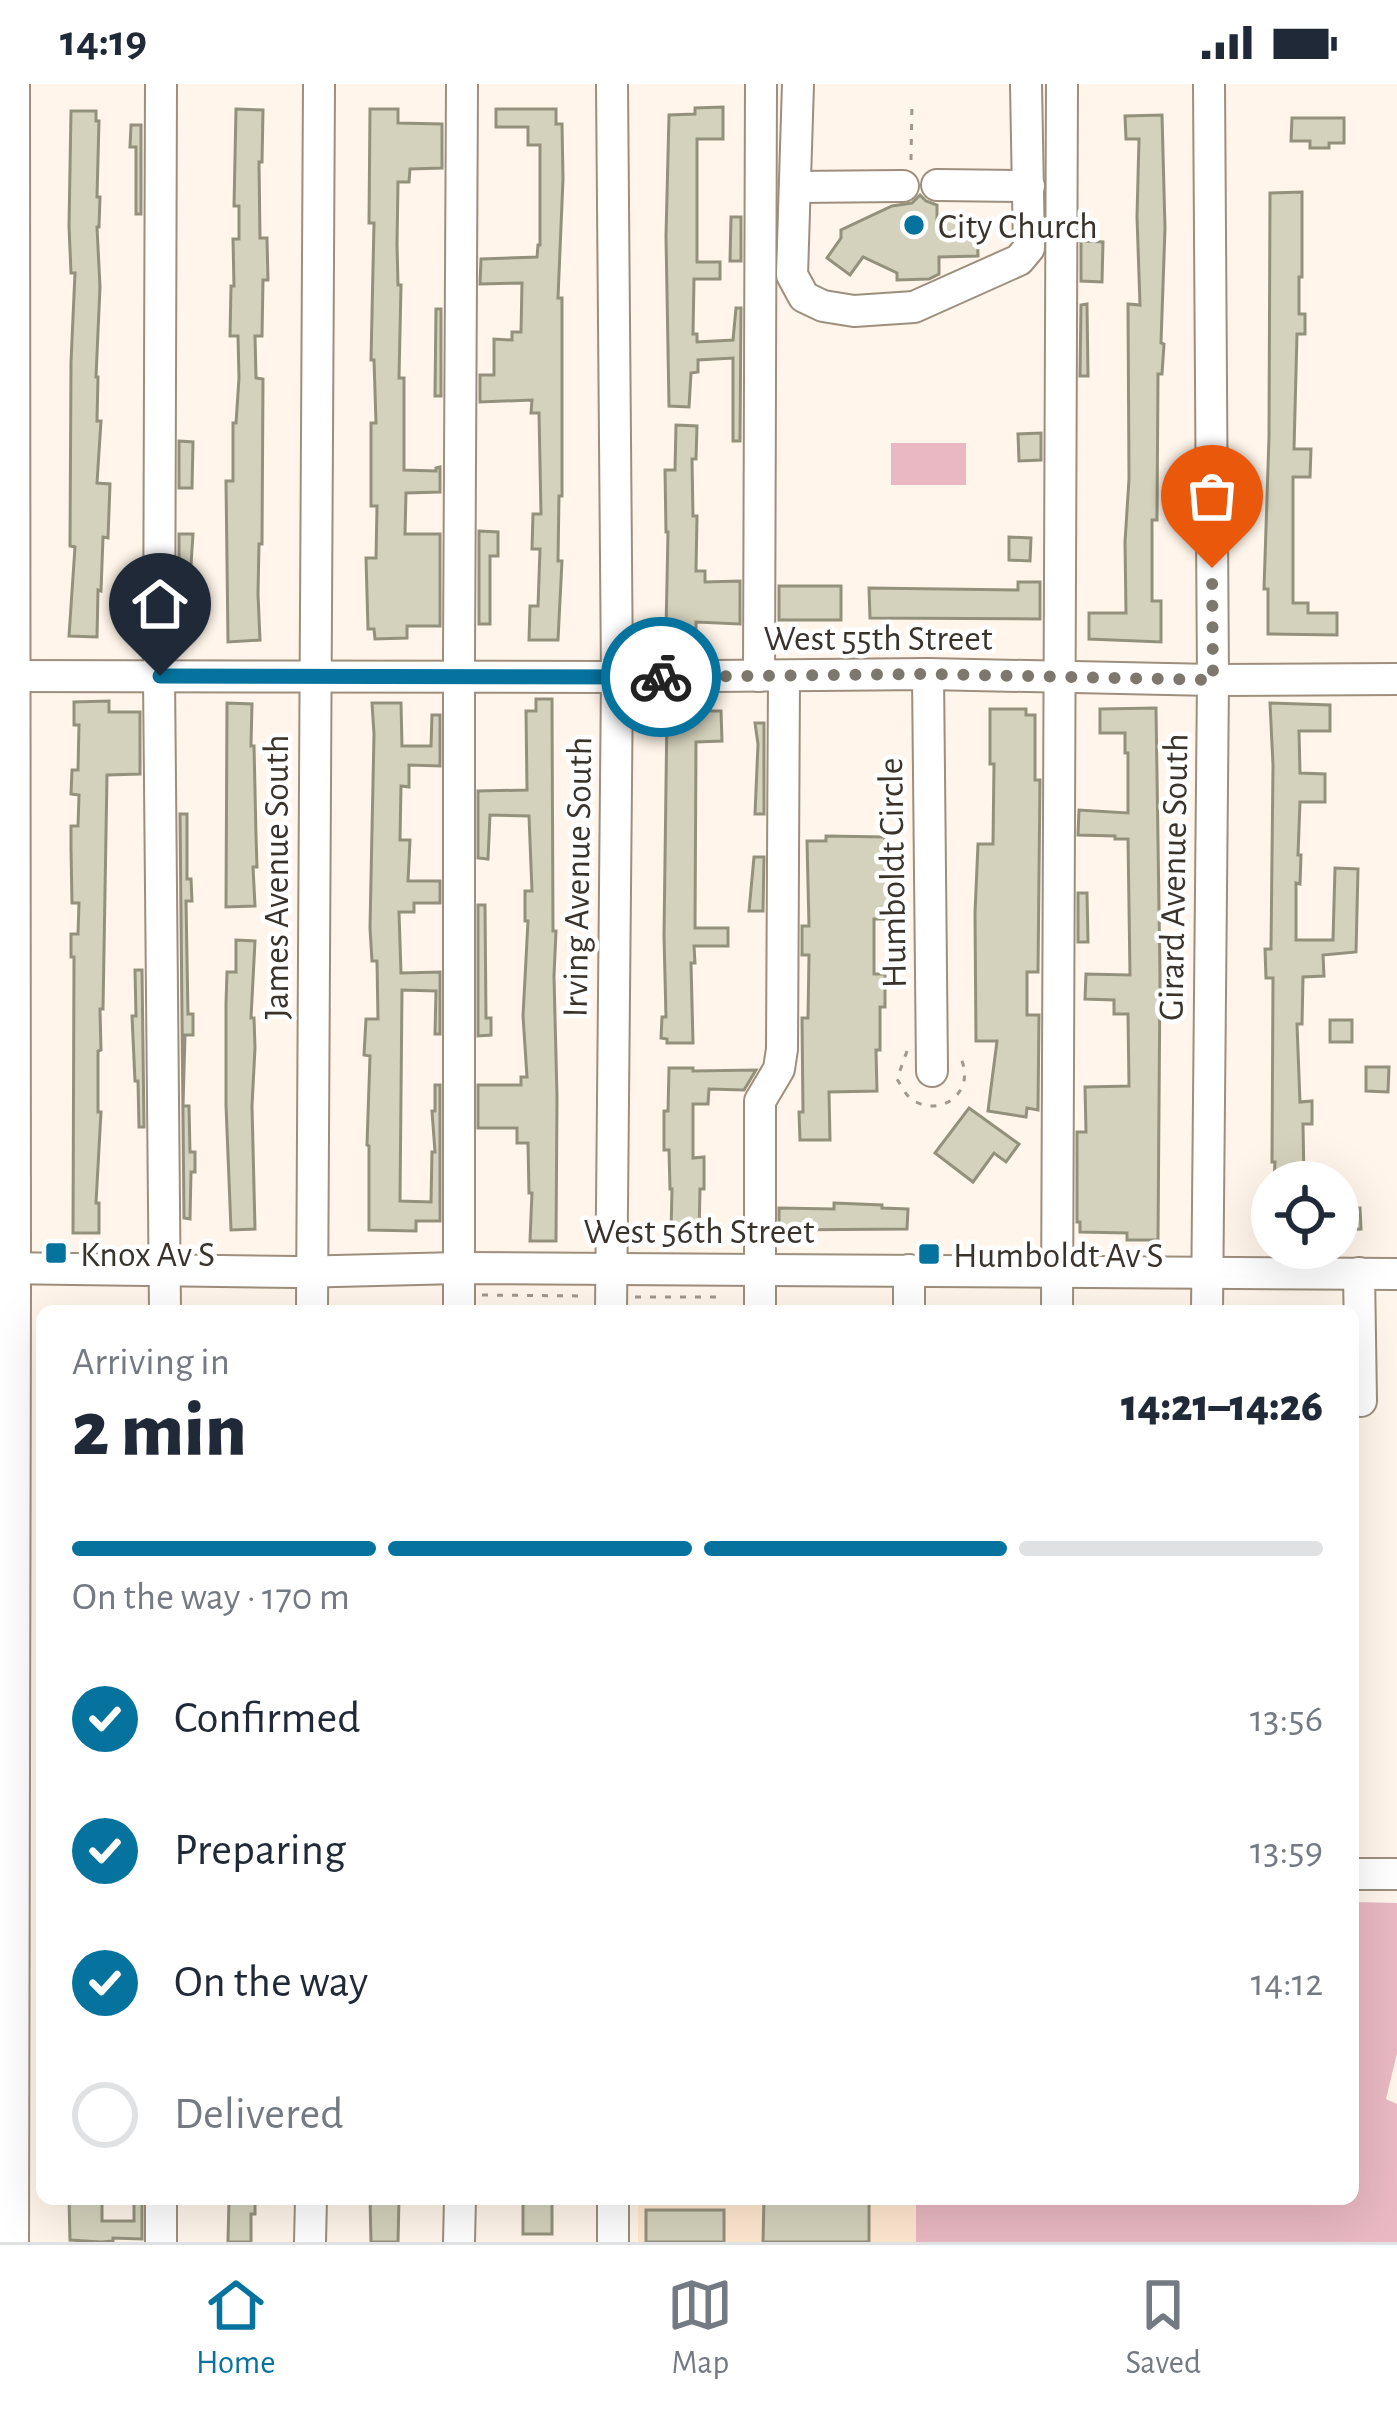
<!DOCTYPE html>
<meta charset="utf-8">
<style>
:root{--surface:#fff;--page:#f6f6f7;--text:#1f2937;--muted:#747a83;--line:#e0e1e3;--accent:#06739f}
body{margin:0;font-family:"Alegreya Sans",sans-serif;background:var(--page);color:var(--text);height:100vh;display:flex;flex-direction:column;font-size:45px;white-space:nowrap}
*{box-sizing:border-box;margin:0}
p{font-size:39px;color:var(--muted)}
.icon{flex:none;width:66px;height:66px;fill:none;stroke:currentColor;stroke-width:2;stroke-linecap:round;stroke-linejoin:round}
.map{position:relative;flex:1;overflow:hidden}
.details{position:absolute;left:36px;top:1221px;width:1323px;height:900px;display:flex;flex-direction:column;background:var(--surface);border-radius:18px;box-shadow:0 12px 48px #0002}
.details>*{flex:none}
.controls{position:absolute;left:1251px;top:1077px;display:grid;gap:24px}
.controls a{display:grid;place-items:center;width:108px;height:108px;border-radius:50%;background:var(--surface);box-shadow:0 12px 48px #0002;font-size:60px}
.pin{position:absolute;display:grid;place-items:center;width:102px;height:102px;color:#fff;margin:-123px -51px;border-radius:50% 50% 50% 0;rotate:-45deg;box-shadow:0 0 12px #0007}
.pin .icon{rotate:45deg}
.courier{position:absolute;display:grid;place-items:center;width:120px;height:120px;margin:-60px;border:9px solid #06739f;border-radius:50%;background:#fff;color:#222;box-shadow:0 3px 15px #0007}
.overview em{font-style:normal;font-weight:800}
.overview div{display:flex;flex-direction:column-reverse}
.overview{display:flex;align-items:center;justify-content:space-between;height:204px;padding:0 36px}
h1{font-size:78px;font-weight:800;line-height:90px}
.bar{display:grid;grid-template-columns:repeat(4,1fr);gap:18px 12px;align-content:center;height:144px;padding:0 36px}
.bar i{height:15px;border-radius:9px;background:var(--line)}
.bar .current{background:var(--accent)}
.bar p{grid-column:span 4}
ol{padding:0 36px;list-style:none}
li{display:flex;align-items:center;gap:36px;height:132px}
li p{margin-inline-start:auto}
li .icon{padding:12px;border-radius:50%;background:var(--accent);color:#fff;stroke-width:4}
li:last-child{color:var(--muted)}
li i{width:66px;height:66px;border:6px solid var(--line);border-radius:50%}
.status{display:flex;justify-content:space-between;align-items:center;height:84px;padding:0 60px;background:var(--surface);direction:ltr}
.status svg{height:33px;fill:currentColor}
.menu{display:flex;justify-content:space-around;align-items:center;height:168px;border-top:3px solid var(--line);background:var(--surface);font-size:33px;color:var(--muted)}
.menu a{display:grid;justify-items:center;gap:6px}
.menu .current{color:var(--accent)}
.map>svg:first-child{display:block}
.built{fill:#ffe8d0}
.green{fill:#e9b8c2}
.building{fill:#d4d2bc;stroke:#93917c;stroke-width:3}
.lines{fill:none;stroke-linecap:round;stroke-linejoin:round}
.minor-casing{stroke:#9d8e7d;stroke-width:34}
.path{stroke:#a0988f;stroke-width:3;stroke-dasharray:6 9;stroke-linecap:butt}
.minor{stroke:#fff;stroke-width:30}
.done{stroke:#7e776e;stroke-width:12;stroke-dasharray:0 21.6}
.route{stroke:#06739f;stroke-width:15}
.poi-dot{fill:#06739f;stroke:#fff;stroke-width:4.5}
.labels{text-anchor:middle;stroke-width:9;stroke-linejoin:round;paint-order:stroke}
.poi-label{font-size:36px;fill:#39332c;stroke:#fff;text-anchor:start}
.street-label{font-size:36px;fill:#39332c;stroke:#fff}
</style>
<div class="status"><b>14:19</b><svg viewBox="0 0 49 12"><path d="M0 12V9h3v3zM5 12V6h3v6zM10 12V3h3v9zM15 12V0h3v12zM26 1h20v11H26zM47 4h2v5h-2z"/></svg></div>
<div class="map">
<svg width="1397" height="2158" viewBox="0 0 1397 2158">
<rect width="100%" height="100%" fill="#fff5ea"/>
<rect class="built" x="638" y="2115" width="278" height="43"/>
<g class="green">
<rect x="891" y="359" width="75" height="42"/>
<path d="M 1353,1818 L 1397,1819 L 1397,1969 L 1386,2015 L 1397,2020 L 1397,2158 L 916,2158 L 916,2115 L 1353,2115 Z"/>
</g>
<g class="building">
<path d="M 723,23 L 723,55 L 697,55 L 697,178 L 720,178 L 720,195 L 694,195 L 693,250 L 697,250 L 697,258 L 733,256 L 736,224 L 741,224 L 740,357 L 733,357 L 733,274 L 698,276 L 698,288 L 691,289 L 689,323 L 669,322 L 666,152 L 669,31 L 695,30 L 695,24 Z"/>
<path d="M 236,25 L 263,26 L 262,78 L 259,78 L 260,154 L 267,154 L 268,196 L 263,196 L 262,252 L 255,252 L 256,294 L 263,295 L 262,460 L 259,460 L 258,510 L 260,556 L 228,558 L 226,397 L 233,397 L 233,339 L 236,339 L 239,294 L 238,252 L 230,252 L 231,202 L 234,202 L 233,155 L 239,155 L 239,122 L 234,122 Z"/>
<path d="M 370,25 L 398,25 L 398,39 L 442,40 L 442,84 L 410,85 L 409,98 L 398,98 L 397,160 L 398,201 L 401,201 L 399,294 L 404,294 L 404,386 L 436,387 L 436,384 L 440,383 L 440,408 L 406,409 L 405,450 L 440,450 L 440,542 L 407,542 L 407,554 L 375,555 L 374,545 L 368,545 L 366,474 L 376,474 L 377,422 L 371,422 L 371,339 L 376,339 L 374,276 L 371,276 L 374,139 L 369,139 Z"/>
<path d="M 496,25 L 556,25 L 556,40 L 562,40 L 563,95 L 558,214 L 562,214 L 562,412 L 559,412 L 558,477 L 562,477 L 558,556 L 529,556 L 530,522 L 538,522 L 540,465 L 532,465 L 533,430 L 541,430 L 539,329 L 531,329 L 532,316 L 480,318 L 480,291 L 494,291 L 494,255 L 512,256 L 512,248 L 521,248 L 522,199 L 480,200 L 481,175 L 537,173 L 538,161 L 540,161 L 540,61 L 528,61 L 528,43 L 496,43 Z"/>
<path d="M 71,27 L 96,27 L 96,37 L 99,37 L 97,113 L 100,113 L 99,143 L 97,143 L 100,203 L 96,293 L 98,293 L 97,337 L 101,337 L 97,399 L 110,400 L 108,454 L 103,453 L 101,507 L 98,506 L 97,553 L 69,552 L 75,463 L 70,462 L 71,278 L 75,189 L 71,189 L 69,142 Z"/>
<path d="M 1162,31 L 1165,144 L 1161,259 L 1164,260 L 1162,290 L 1158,290 L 1157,436 L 1152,436 L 1152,517 L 1161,517 L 1161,558 L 1089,555 L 1089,529 L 1126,529 L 1125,458 L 1129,395 L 1128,220 L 1140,221 L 1137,133 L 1139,55 L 1126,55 L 1125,32 Z"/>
<path d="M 1292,34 L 1344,34 L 1344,59 L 1329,59 L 1329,64 L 1310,64 L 1310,57 L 1291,57 Z"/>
<path d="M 131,41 L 141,41 L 141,130 L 136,130 L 136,63 L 130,63 Z"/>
<path d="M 1302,108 L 1302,193 L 1299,193 L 1299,230 L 1305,230 L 1305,250 L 1297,250 L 1294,365 L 1311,365 L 1310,393 L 1293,393 L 1293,519 L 1308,519 L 1308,529 L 1337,529 L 1337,551 L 1268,550 L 1268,505 L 1264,505 L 1269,353 L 1270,109 Z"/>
<path d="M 920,111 L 926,117 L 937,121 L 937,136 L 977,136 L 978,172 L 939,173 L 939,190 L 929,195 L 897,196 L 897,189 L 863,173 L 850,191 L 827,174 L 841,154 L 841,146 L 892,122 L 912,119 Z"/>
<path d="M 731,133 L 741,133 L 741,177 L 730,177 Z"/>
<path d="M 1081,157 L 1103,158 L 1102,198 L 1081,197 Z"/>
<path d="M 1087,220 L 1088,292 L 1080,292 L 1081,221 Z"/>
<path d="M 436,225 L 441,225 L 441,312 L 435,312 Z"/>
<path d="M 676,341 L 697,342 L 696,375 L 692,375 L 693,432 L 697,432 L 696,487 L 705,487 L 705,498 L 740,497 L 740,540 L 696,538 L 696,547 L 666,546 L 668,448 L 666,448 L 665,386 L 675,386 Z"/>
<path d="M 1041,349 L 1041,376 L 1019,377 L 1018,350 Z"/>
<path d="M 179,357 L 193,358 L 192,404 L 179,404 Z"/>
<path d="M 479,447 L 498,448 L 498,472 L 490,472 L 490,540 L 479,540 Z"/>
<path d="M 179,450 L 193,450 L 190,496 L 179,496 Z"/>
<path d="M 1009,453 L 1031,454 L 1030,477 L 1009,476 Z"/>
<path d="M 1018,498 L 1040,498 L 1040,535 L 870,534 L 869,504 L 1018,506 Z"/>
<rect x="779" y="502" width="62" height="34"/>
<path d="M 536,615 L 552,615 L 553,847 L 556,847 L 554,892 L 557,1013 L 556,1157 L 530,1157 L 532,1109 L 529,1109 L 528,1059 L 517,1059 L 517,1044 L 478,1044 L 478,1001 L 521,1001 L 521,993 L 527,993 L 523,932 L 528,837 L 525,837 L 525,807 L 532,807 L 529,732 L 490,731 L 488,775 L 478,774 L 478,707 L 527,706 L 526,627 L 536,627 Z"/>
<path d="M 109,617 L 109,628 L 140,628 L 140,690 L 107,691 L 103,925 L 100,925 L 101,966 L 98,967 L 98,1028 L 101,1028 L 96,1119 L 99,1119 L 99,1149 L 73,1149 L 74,873 L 71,873 L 71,850 L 78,850 L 79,819 L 72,819 L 71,765 L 71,742 L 78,742 L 79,711 L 71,710 L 72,686 L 78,686 L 79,641 L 74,641 L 74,618 Z"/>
<path d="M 227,619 L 252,620 L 251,662 L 254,662 L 256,751 L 257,783 L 253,783 L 255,822 L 226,823 Z"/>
<path d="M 372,619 L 401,619 L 402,662 L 431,662 L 432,631 L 440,631 L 440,682 L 409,681 L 409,703 L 401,702 L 400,756 L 410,756 L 408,797 L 440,797 L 440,819 L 414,819 L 414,828 L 399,828 L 401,889 L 440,888 L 440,950 L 435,950 L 436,907 L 402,906 L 400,1117 L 431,1118 L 432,1068 L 435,1068 L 432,1027 L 435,1027 L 435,1001 L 440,1001 L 440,1137 L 416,1137 L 416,1147 L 369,1146 L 369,1062 L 367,1061 L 370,972 L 364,971 L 366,935 L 378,935 L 377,877 L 372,877 L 370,844 L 374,650 Z"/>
<path d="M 1270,619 L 1330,621 L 1330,647 L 1299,647 L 1300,689 L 1325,690 L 1325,718 L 1300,718 L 1298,771 L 1301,771 L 1300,800 L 1296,799 L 1296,856 L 1333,856 L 1335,784 L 1358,785 L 1356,868 L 1323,871 L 1324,892 L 1303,893 L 1302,940 L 1297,940 L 1300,1018 L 1312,1017 L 1312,1040 L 1303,1040 L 1304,1098 L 1274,1098 L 1275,1078 L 1272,1078 L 1273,894 L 1266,894 L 1265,865 L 1271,865 L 1273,681 Z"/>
<path d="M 1156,624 L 1160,891 L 1158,1156 L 1127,1156 L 1127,1149 L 1080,1148 L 1080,1138 L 1077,1138 L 1077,1048 L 1086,1048 L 1085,1003 L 1129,1002 L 1128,930 L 1114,930 L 1114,916 L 1085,915 L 1086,890 L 1130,891 L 1128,755 L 1115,755 L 1115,752 L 1078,751 L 1079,726 L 1128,729 L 1128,669 L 1125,669 L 1125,649 L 1100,649 L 1100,625 Z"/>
<path d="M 990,625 L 1026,625 L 1026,631 L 1035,631 L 1035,696 L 1040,696 L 1038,888 L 1027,888 L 1027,931 L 1039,931 L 1038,1026 L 1027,1024 L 1026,1033 L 988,1027 L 997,957 L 976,957 L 975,829 L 978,760 L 993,760 L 994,680 L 990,680 Z"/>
<path d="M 667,627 L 721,627 L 722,657 L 696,658 L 695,844 L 728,844 L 728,862 L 694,862 L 695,879 L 691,879 L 693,959 L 667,959 L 667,955 L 661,954 L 662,933 L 666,933 L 664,852 Z"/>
<path d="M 755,639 L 764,639 L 764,730 L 755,730 L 758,660 Z"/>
<path d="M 180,730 L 187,730 L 187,795 L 191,795 L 192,817 L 186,817 L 188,930 L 193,930 L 193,951 L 185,951 L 183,1022 L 189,1022 L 190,1068 L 195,1068 L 195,1088 L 191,1088 L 190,1135 L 184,1134 Z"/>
<path d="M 826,752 L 885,753 L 885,797 L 889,797 L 889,835 L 874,835 L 874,890 L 885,890 L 885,923 L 880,923 L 880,966 L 876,966 L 877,1007 L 829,1008 L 830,1056 L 800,1056 L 799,1028 L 803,1028 L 802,934 L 808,934 L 809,871 L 802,871 L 802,842 L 809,842 L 807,757 L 826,757 Z"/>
<path d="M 754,773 L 764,773 L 763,827 L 749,827 Z"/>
<path d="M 1078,809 L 1087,809 L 1088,858 L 1078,858 Z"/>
<path d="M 478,821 L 485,821 L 486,934 L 491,934 L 491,951 L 478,952 Z"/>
<path d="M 236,856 L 255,857 L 251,934 L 254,934 L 255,964 L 252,1022 L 255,1145 L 231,1146 L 226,1021 L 226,919 L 227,888 L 236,888 Z"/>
<path d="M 135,886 L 142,886 L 144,1043 L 139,1043 L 138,997 L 135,997 L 132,932 L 136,932 Z"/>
<rect x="1330" y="936" width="22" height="22"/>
<path d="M 1366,983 L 1389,983 L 1388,1008 L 1366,1007 Z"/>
<path d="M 669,984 L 693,984 L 693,987 L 756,986 L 744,1006 L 709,1005 L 708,1020 L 693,1020 L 693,1074 L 704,1073 L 704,1105 L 700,1105 L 699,1151 L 671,1150 L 672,1105 L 670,1105 L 669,1066 L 664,1066 L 664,1027 L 668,1027 Z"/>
<path d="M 969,1024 L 1019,1060 L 1006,1078 L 994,1069 L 973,1098 L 935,1069 Z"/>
<path d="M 834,1119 L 882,1121 L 882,1124 L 908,1125 L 907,1145 L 779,1146 L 779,1124 L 834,1125 Z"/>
<path d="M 1338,1124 L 1360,1124 L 1361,1145 L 1338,1146 Z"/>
<path d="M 69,2115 L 102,2115 L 102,2137 L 134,2137 L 134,2115 L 142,2115 L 142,2155 L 113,2154 L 113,2157 L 101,2158 L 70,2156 Z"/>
<path d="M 229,2115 L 255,2115 L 255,2130 L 251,2130 L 251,2158 L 228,2158 Z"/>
<path d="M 370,2115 L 399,2115 L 398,2158 L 371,2158 Z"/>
<rect x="523" y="2115" width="29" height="35"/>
<path d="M 764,2115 L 869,2115 L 869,2158 L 763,2158 Z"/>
<rect x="646" y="2126" width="78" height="32"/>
</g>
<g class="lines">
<defs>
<g id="minor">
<path d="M 161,0 L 159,593 L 165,1227"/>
<path d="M 798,0 L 792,191 L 804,213 L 823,222 L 854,227 L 914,223 L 1019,176 L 1029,164 L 1026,0"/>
<path d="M 937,101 L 1029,102"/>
<path d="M 795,103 L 903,102"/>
<path d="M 928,590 L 932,987"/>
<path d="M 0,592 L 617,593 L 928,590 L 1213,596 L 1397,595"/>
<path d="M 759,592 L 761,0"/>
<path d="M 0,1184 L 295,1188 L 459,1184 L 1397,1190"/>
<path d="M 909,1186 L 909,1227"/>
<path d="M 1359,1189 L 1361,1317"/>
<path d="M 312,1227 L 319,0"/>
<path d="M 459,1227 L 459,569 L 462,0"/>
<path d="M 611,1227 L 617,593 L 612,0"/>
<path d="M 760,1227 L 760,1017 L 779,985 L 782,965 L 784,592"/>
<path d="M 1057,1227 L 1062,0"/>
<path d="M 1207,1227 L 1213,596 L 1209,0"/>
<path d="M 1353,1790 L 1397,1790"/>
<path d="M 13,2158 L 15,1204 L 14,0"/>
<path d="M 161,2158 L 161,2115"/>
<path d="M 310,2158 L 311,2115"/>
<path d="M 459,2158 L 460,2115"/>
<path d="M 613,2158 L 613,2115"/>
</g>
</defs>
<use href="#minor" class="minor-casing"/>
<g class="path">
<path d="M 911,76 L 912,18"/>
<path d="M 907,967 L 897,995 C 902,1003 906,1013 916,1018 C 946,1033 979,1003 958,969"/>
<path d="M 482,1211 L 587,1212"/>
<path d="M 635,1213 L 716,1213"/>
</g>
<use href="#minor" class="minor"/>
</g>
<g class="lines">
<path class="done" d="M 661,593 L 928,590 L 1213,596 L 1212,484"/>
<path class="route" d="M 160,592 L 661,593"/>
</g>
<g class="poi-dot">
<circle cx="914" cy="141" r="12"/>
<rect x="44" y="1157" width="24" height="24" rx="6"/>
<rect x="917" y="1158" width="24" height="24" rx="6"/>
</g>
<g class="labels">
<g class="poi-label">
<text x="938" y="154">City Church</text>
<text x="80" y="1182">Knox Av S</text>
<text x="953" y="1183">Humboldt Av S</text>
</g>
<g class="street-label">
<text x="878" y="566">West 55th Street</text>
<text transform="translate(891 789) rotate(-91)" y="13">Humboldt Circle</text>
<text transform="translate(275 793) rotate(-90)" y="13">James Avenue South</text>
<text transform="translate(576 793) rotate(-89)" y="13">Irving Avenue South</text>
<text transform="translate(1172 793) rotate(-89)" y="13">Girard Avenue South</text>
<text x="699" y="1159">West 56th Street</text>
</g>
</g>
</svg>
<div class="controls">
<a><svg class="icon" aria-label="locate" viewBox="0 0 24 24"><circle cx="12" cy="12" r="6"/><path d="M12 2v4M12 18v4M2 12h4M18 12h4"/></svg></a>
</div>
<div class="pin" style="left:1212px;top:484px;background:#ea580c"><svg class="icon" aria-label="bag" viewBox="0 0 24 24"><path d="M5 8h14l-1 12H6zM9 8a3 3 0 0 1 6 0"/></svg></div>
<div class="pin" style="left:160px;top:592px;background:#1f2937"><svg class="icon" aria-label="home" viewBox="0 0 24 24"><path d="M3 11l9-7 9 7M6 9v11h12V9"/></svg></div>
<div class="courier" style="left:661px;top:593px"><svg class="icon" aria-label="bike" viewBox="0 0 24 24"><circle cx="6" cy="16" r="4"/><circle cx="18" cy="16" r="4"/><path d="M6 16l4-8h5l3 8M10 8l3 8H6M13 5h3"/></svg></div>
<section class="details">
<div class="overview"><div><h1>2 min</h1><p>Arriving in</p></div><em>14:21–14:26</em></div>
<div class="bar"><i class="current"></i><i class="current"></i><i class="current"></i><i></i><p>On the way · 170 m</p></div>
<ol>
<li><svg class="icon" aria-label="check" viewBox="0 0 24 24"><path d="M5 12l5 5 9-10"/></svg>Confirmed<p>13:56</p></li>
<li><svg class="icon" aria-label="check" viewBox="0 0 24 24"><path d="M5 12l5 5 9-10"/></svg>Preparing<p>13:59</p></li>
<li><svg class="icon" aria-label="check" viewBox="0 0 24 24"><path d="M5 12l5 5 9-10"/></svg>On the way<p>14:12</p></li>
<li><i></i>Delivered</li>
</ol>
</section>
</div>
<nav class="menu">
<a class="current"><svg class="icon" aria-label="home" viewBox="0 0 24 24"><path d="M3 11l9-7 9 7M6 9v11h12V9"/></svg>Home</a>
<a><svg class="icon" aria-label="map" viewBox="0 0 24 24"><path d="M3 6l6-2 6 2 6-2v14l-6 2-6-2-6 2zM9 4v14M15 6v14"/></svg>Map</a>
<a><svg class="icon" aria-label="saved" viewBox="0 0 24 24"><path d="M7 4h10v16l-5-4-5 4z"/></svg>Saved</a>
</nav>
